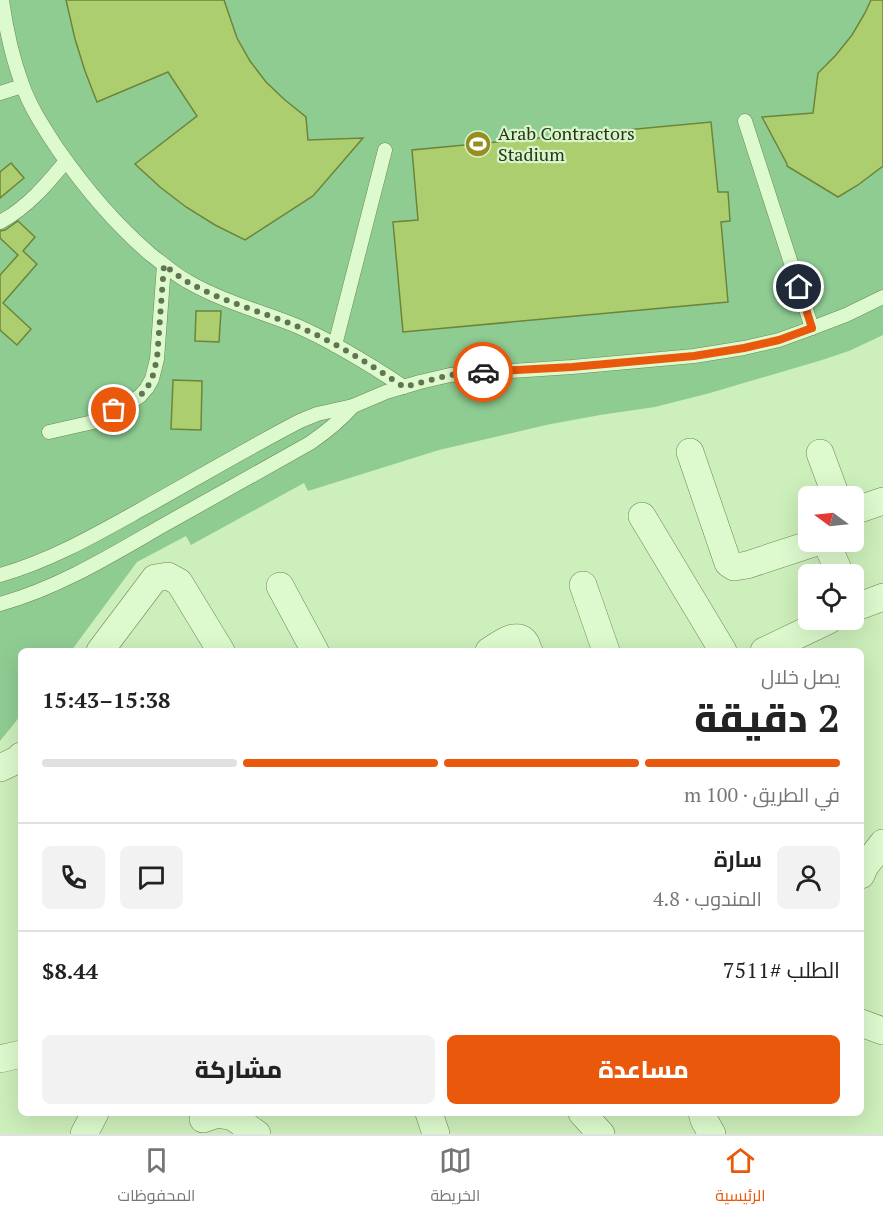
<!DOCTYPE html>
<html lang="ar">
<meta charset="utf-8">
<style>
:root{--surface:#fff;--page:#f2f2f2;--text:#222;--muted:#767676;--line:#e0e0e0;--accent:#ea580c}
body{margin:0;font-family:"PT Serif",Cairo,serif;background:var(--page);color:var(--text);direction:rtl;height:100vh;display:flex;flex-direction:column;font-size:22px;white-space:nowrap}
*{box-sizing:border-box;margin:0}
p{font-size:20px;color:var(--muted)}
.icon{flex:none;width:33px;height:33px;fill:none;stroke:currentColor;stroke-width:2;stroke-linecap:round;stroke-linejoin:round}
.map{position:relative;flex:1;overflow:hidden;direction:ltr}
.sheet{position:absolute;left:18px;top:648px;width:846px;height:468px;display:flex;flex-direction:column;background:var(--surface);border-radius:9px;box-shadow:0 6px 24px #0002;direction:rtl}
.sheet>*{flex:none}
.needle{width:39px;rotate:285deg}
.buttons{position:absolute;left:798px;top:486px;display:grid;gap:12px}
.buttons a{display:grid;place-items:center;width:66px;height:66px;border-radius:9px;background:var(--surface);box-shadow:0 6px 24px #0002;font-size:30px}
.pin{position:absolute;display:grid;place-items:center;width:51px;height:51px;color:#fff;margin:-26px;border:3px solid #fff;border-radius:50%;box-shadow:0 2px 6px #0007}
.courier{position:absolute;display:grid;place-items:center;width:60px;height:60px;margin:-30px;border:4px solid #ea580c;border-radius:50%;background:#fff;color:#222;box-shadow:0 2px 8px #0007}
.summary em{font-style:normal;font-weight:800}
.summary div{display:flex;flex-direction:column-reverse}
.summary{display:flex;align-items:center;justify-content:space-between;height:102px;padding:0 24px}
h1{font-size:39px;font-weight:800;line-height:45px}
.bar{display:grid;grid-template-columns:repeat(4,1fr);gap:9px 6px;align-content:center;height:72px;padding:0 24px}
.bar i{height:8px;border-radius:4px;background:var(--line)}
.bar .active{background:var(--accent)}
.bar p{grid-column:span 4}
.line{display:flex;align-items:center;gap:15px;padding:0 24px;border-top:2px solid var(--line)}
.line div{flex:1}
.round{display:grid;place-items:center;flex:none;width:63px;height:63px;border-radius:9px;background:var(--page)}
.button{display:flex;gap:12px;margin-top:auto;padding:12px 24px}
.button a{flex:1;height:69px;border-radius:9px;background:var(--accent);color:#fff;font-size:24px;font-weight:800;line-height:69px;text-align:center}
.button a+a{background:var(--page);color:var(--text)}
.tabs{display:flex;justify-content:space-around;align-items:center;height:84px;border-top:2px solid var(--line);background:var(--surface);font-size:16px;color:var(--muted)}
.tabs a{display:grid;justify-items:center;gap:3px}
.tabs .active{color:var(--accent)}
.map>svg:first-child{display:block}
.green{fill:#8fcc92}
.building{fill:#acce6f;stroke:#6c853a;stroke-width:1.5}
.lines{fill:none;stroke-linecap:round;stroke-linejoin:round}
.lane-casing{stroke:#6e8654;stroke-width:15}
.street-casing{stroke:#6e8654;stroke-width:28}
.lane{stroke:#ddface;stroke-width:14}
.street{stroke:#ddface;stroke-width:27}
.done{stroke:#627552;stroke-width:6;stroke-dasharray:0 10.8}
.route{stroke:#ea580c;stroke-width:8}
.labels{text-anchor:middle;stroke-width:4.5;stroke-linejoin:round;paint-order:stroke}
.poi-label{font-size:18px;fill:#29341a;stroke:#d9f6ca;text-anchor:start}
</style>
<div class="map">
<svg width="883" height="1134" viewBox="0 0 883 1134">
<rect width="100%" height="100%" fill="#cdefbb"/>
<path class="green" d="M 0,0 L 883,0 L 883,335 L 849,351 L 822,360 L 710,393 L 655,407 L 600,415 L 546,425 L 439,450 L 308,491 L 304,483 L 191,545 L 186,536 L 137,562 L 71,651 L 21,651 L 21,715 L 0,741 Z"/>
<g class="building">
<path d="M 66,0 L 224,0 L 237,38 L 250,61 L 266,82 L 285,100 L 306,117 L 308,140 L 363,138 L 313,196 L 245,240 L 215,225 L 186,207 L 160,187 L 135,164 L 197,116 L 168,72 L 97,102 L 85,71 L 75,39 Z"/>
<path d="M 871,0 L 883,0 L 883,166 L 858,185 L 838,197 L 787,166 L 787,164 L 762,117 L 813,113 L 818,73 L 836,55 L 852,35 L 865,13 Z"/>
<path d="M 711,122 L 718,192 L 728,192 L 730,221 L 721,222 L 728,302 L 403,332 L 393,222 L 418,220 L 412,150 Z"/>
<path d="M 11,163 L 24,178 L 0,198 L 0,172 Z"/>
<path d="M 18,221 L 35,237 L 23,251 L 37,264 L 3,303 L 31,329 L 17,345 L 0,330 L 0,275 L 18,255 L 0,238 L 0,231 L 5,230 Z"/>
<path d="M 196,311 L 221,311 L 219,342 L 195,341 Z"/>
<path d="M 173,380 L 202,381 L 201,430 L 171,429 Z"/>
</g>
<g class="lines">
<defs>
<g id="lane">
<path d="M 2,0 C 6,29 12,57 22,84 C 30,107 44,128 57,148 C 84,187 114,223 150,254 C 162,263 174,274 187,281 C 221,301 260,311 297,326 C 334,342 369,364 404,387"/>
<path d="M 0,93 L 22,86"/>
<path d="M 745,121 L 812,328"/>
<path d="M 0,222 C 27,208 47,184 66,161"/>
<path d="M 335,345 L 385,150"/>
<path d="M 49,432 L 102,420 L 121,405 L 131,402 L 140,396 L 147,388 L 152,379 L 157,359 L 164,265"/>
<path d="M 0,575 C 50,561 95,535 140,510 C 194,480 246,449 300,421 L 317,414 L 353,406 L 386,392 L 420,382 L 450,375 L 572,367 L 694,356 L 744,348 L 779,340 L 812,328 L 846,315 L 883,297"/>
<path d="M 0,604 C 58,588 110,556 162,526 C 211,498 261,471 310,443 C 326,432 340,421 353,406"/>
</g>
<g id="street">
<path d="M 690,452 L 728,563 L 734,567 L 747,565 L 817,542"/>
<path d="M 820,453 L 836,496"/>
<path d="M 854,511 L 883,501"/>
<path d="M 642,516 L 723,651"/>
<path d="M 826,542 L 840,574"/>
<path d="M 583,585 L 606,651"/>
<path d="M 280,586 L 315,651"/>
<path d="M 854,608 L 883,597"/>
<path d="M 100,651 L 155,578 L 168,576 L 179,582 L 221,651"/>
<path d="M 489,651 C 498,646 516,630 525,642 C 527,644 527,648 529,651"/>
<path d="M 764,651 L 829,620"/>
<path d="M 0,768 L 19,759 L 21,756"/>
<path d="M 861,875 L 865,866 L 883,843"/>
<path d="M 861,1023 L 883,1031"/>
<path d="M 0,1059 L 21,1054"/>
<path d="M 429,1113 L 436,1134"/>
<path d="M 582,1113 L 601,1134"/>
<path d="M 702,1113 L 704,1120 L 712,1134"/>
<path d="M 203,1119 L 218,1114 L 233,1117 L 257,1134"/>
<path d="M 84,1134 L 95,1113"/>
</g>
</defs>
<use href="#lane" class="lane-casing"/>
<use href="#street" class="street-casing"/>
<use href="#lane" class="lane"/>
<use href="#street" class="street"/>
</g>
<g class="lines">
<path class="done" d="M 114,410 L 140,396 L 147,388 L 152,379 L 157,359 L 164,265 C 171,270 178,276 186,281 C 220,301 260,311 296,326 C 334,341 369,364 404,387 L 450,375 L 483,372"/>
<path class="route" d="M 483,372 L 572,367 L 694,356 L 744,348 L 779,340 L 812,328 L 799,287"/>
</g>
<defs>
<symbol id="stadium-disc" viewBox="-11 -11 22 22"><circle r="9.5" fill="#968e23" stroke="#d9f6ca"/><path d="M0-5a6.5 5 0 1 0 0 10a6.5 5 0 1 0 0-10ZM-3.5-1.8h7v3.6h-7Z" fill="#fff"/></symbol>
</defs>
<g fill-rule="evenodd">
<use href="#stadium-disc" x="463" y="129" width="30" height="30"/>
</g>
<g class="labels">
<g class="poi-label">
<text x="498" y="140">Arab Contractors<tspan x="498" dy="21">Stadium</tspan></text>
</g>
</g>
</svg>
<div class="buttons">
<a><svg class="needle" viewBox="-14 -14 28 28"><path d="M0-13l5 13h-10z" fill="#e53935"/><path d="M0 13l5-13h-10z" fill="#767676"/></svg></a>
<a><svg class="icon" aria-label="locate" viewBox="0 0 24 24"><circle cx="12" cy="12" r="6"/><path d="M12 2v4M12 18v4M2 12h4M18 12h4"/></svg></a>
</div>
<div class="pin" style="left:114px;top:410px;background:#ea580c"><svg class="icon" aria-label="bag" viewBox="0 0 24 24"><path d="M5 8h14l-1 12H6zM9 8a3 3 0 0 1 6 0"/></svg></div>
<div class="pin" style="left:799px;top:287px;background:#1f2937"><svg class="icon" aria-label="home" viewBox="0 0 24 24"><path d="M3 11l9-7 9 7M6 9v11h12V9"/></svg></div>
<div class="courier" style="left:483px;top:372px"><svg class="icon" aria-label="car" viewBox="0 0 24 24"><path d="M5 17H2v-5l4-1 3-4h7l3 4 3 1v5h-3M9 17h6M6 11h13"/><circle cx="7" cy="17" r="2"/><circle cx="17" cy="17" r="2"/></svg></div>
<section class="sheet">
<div class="summary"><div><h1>2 دقيقة</h1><p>يصل خلال</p></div><em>15:38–15:43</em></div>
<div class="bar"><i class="active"></i><i class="active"></i><i class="active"></i><i></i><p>في الطريق · 100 m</p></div>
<div class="line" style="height:108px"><a class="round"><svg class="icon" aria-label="person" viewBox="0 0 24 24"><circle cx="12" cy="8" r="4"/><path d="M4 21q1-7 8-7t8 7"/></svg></a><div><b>سارة</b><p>المندوب · 4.8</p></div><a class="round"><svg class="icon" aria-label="chat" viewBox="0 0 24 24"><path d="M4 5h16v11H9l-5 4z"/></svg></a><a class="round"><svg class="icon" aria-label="phone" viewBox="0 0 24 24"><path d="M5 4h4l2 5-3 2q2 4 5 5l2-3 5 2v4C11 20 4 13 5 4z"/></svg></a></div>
<div class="line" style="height:78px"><div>الطلب #7511</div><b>$8.44</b></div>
<div class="button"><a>مساعدة</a><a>مشاركة</a></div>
</section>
</div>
<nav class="tabs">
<a class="active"><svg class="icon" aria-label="home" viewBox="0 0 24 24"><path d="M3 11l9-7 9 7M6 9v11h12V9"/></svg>الرئيسية</a>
<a><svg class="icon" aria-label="map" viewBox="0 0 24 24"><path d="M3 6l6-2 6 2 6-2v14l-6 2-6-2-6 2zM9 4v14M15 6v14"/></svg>الخريطة</a>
<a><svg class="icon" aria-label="saved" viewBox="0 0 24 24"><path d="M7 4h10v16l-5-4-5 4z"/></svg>المحفوظات</a>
</nav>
